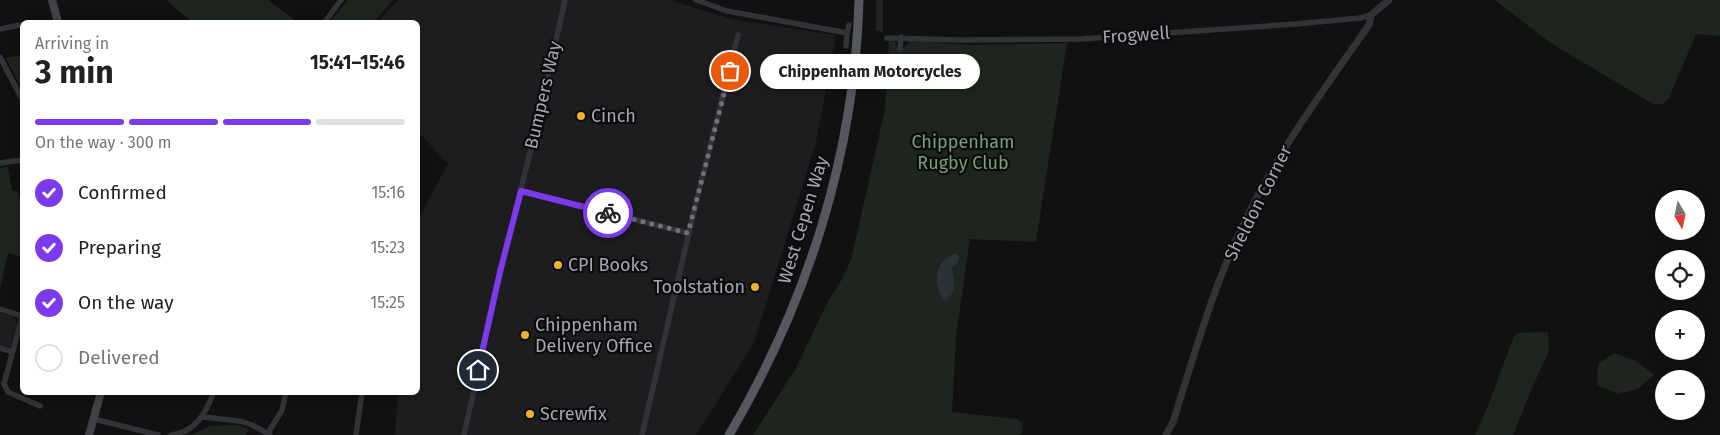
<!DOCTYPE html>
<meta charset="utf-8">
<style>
:root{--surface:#fff;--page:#f6f6f6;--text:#202124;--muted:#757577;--line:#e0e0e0;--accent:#7c3aed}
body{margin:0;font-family:"Fira Sans",sans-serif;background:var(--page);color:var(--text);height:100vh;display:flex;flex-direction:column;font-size:19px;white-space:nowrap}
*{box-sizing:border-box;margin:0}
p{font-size:16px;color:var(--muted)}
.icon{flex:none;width:28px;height:28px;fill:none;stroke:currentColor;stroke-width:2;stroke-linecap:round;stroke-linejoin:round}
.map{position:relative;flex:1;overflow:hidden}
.sheet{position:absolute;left:20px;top:20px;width:400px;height:375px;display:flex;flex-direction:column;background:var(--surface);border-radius:8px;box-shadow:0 2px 8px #0003}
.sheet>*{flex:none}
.needle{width:32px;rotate:171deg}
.buttons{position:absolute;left:1655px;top:190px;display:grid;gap:10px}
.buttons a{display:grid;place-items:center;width:50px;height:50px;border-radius:50%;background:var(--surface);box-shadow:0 2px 8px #0003;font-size:25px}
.pin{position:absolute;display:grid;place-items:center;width:42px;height:42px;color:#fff;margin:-21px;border:2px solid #fff;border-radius:50%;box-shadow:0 1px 5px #0007}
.courier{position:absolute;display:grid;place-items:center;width:50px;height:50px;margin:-25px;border:4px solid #7c3aed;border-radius:50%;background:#fff;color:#222;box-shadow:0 1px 6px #0007}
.bubble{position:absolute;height:35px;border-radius:18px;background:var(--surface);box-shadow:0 2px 8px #0003;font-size:16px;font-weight:700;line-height:35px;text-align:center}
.overview em{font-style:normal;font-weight:700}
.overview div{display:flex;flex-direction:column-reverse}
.overview{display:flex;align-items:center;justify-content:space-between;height:85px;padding:0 15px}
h1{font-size:32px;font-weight:700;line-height:38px}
.bar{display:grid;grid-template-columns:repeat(4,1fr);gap:8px 5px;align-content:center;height:60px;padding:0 15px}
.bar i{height:6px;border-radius:4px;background:var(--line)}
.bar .current{background:var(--accent)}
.bar p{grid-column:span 4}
ol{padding:0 15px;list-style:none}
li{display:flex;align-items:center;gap:15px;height:55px}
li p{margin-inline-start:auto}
li .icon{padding:5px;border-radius:50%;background:var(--accent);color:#fff;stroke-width:4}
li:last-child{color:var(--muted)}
li i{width:28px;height:28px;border:2px solid var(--line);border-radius:50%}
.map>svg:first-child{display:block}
.built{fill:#1d1d1f}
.green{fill:#1d251e}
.water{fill:#2a3137}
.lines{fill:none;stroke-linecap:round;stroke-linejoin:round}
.minor{stroke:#323337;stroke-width:5.5}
.tertiary{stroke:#323337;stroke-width:7}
.secondary{stroke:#404247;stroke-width:8}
.trunk{stroke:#56585f;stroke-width:9}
.done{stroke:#6f727b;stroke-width:5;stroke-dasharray:0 9}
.route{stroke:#7c3aed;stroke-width:6}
.poi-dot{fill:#eeb22d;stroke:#0c0c0d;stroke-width:2}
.labels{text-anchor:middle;stroke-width:4.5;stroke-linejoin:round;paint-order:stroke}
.street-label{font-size:18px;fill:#a2a7b3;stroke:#0c0c0d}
.poi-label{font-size:18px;fill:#a2a7b3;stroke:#0c0c0d;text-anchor:start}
.park-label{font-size:18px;fill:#799e7c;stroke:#0c0c0d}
</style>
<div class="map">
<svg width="1720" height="435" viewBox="0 0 1720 435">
<rect width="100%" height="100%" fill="#111112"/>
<g class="built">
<path d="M 398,0 L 669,0 L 736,20 L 836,35 L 816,142 L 754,343 L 696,435 L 395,435 L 398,393 L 418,392 L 418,219 L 448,164 L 418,132 L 418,22 L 378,22 Z"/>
<path d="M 0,313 L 11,316 L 16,320 L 17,325 L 11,345 L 9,348 L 0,347 Z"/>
</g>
<g class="green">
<path d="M 166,0 L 268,0 L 297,22 L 192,22 Z"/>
<path d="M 348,0 L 393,0 L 374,22 L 330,22 Z"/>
<path d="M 876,0 L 883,0 L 883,33 L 876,30 Z"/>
<path d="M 1495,0 L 1720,0 L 1720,36 L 1696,34 L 1669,98 L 1663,104 L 1653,104 L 1552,44 Z"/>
<path d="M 889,41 L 894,41 L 898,48 L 903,48 L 910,41 L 970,45 L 1067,43 L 1036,242 L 970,239 L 956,336 L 952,412 L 1017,419 L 1023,424 L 1022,433 L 1018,435 L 753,435 L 796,368 L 827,303 L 842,279 L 851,260 L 885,109 Z"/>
<path d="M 22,55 L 22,72 L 19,74 L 22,80 L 22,89 L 6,58 Z"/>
<path d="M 8,167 L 12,191 L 18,191 L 22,205 L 22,257 L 8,253 L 0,290 L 0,168 Z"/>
<path d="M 1548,332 L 1549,351 L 1532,388 L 1513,435 L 1475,435 L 1489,403 L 1514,336 L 1519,333 Z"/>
<path d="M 1614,353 L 1636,361 L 1654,375 L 1638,389 L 1618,394 L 1597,385 L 1598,364 Z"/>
<path d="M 237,425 L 249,429 L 246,435 L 191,435 L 210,426 Z"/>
</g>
<path class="water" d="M 953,254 L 957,254 C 962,260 956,265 951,269 C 957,277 955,296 945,301 C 932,285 934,262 953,254 Z"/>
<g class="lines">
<g class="minor">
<path d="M 696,0 L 727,11 L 847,33 L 846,46"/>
<path d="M 325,22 L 341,0"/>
<path d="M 0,29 L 20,25"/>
<path d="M 847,33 L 849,25"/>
<path d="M 887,38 L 960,40 L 1081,39 L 1296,24 L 1360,18 L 1371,15"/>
<path d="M 900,49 L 901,37"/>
<path d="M 0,57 L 22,99"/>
<path d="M 0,163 L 22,160"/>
<path d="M 521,191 L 688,233"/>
<path d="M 0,309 L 22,316"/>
<path d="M 22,317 L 4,384 L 8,392 L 40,406"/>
<path d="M 0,348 L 12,352"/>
<path d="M 203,417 L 240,421 L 252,425 L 270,435"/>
<path d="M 94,419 L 158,435"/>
<path d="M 268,433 L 282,410 L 286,392"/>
<path d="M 171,435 C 196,432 205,414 214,392"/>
<path d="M 356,435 L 362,392"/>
<path d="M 464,435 L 500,272 L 537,125 L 565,0"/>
<path d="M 642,435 L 693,215 L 738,35"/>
</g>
<path class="tertiary" d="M 1166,435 L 1173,422 C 1194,356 1213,287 1243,225 C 1277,153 1323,90 1369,25 L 1371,15 L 1389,0"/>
<g class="secondary">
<path d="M 52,0 L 58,22"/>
<path d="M 89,435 L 101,392"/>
</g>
<path class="trunk" d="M 729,435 C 807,303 855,154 859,0"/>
</g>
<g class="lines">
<path class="done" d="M 608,213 L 688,233 L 730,71"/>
<path class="route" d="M 478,370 L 500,272 L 521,191 L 608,213"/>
</g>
<g class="poi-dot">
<circle cx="581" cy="116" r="5"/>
<circle cx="558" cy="265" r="5"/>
<circle cx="755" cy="287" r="5"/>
<circle cx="525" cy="335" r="5"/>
<circle cx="530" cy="414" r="5"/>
</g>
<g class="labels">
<g class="street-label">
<text transform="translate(1136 35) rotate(-4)" y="6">Frogwell</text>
<text transform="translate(543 95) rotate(-77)" y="6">Bumpers Way</text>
<text transform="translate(1258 203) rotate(-63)" y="6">Sheldon Corner</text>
<text transform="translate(803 220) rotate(-73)" y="6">West Cepen Way</text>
</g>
<g class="poi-label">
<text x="591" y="122">Cinch</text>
<text x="568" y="271">CPI Books</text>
<text x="745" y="293" text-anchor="end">Toolstation</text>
<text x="535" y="331">Chippenham<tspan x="535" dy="21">Delivery Office</tspan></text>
<text x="540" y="420">Screwfix</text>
</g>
<g class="park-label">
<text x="963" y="148">Chippenham<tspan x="963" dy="21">Rugby Club</tspan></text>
</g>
</g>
</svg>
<div class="buttons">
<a><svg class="needle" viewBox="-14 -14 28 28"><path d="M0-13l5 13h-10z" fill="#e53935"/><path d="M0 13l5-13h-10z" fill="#757577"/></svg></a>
<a><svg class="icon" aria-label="locate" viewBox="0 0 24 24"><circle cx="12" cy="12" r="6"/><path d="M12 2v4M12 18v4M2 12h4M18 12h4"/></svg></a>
<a>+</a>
<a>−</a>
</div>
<div class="pin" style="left:730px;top:71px;background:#ea580c"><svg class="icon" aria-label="bag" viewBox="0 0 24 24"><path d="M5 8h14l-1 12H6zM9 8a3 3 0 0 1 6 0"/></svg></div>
<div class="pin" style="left:478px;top:370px;background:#1f2937"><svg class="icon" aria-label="home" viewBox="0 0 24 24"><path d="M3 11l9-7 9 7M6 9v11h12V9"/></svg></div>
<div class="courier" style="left:608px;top:213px"><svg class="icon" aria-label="bike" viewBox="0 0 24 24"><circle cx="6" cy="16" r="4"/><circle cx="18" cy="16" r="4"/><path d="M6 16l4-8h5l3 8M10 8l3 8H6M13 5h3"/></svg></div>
<div class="bubble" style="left:760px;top:54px;width:220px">Chippenham Motorcycles</div>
<section class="sheet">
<div class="overview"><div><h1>3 min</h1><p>Arriving in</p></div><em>15:41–15:46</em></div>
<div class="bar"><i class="current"></i><i class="current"></i><i class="current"></i><i></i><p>On the way · 300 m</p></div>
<ol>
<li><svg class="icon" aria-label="check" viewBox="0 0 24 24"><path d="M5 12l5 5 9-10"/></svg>Confirmed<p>15:16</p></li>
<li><svg class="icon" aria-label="check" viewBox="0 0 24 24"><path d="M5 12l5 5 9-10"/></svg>Preparing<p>15:23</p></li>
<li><svg class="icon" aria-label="check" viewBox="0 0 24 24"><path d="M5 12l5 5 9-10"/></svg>On the way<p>15:25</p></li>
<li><i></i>Delivered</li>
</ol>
</section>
</div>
